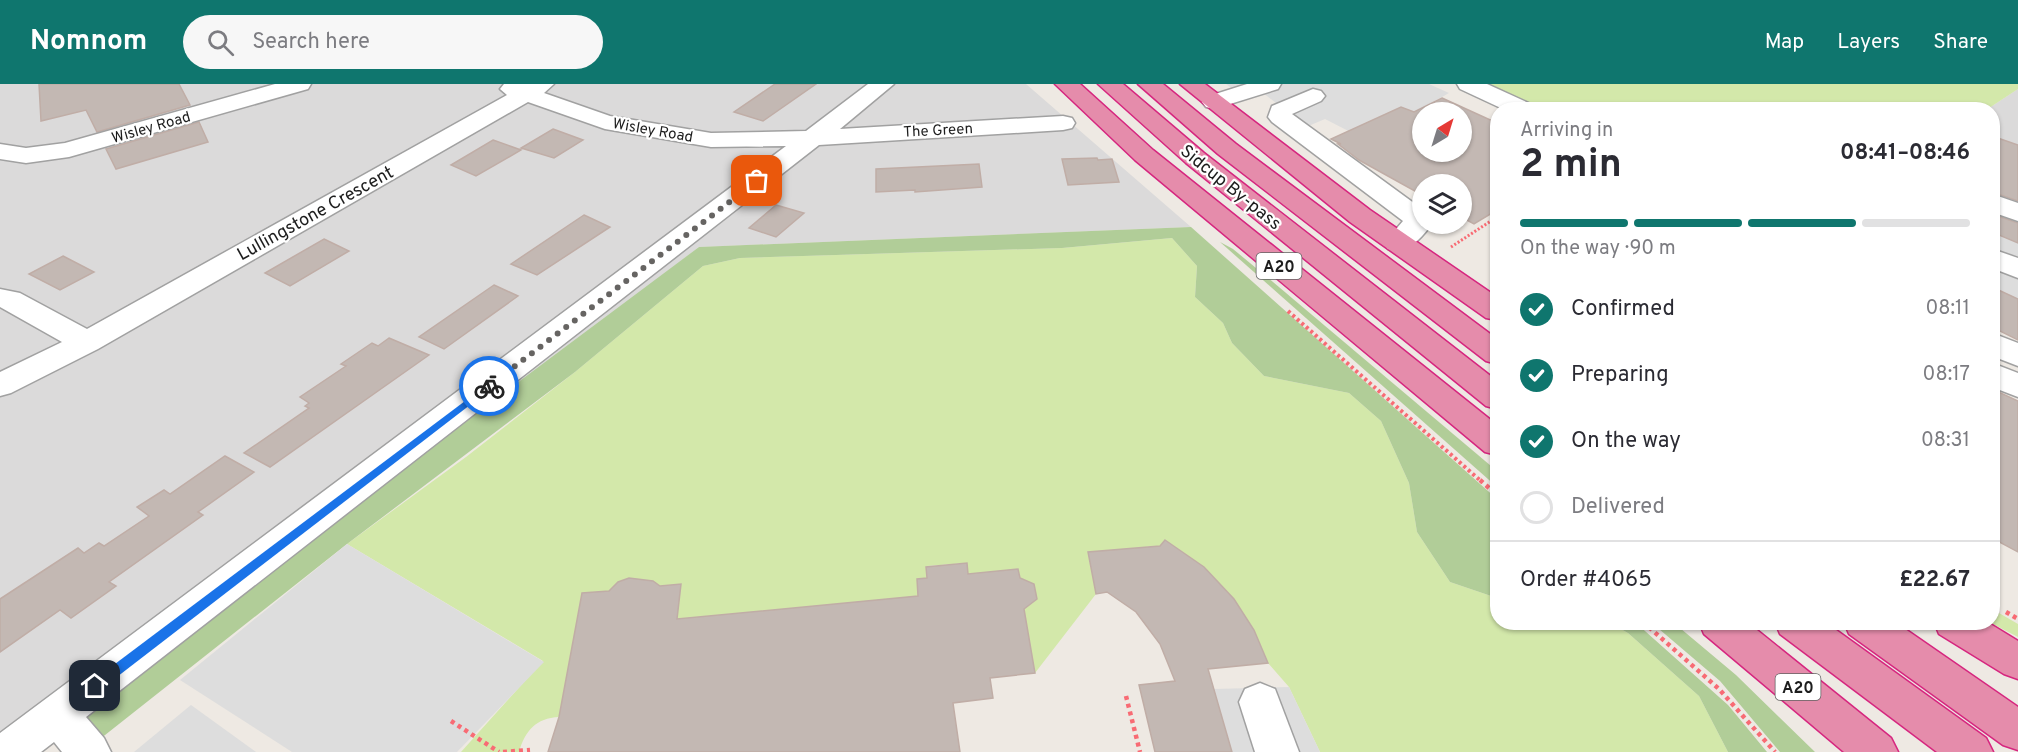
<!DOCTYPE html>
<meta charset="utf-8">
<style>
:root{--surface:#fff;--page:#f7f7f7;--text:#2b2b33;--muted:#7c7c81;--line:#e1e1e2;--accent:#0f766e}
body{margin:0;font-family:Overpass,sans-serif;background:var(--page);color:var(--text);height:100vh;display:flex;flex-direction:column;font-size:22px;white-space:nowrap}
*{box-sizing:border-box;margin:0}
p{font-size:20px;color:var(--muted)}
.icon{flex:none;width:33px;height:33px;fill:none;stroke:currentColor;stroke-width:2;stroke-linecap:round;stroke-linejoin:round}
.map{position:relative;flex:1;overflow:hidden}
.details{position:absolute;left:1490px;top:18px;width:510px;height:528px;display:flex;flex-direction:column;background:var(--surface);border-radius:24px;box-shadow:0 2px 4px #0004}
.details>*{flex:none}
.needle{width:39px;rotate:38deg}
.fabs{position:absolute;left:1412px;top:18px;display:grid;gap:12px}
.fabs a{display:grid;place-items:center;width:60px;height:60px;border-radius:50%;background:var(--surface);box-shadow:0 2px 4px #0004;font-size:30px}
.pin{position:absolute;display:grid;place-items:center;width:51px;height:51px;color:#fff;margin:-26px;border-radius:12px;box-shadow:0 3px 9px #0006}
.courier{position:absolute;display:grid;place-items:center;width:60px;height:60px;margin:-30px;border:4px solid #1a73e8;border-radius:50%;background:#fff;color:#222;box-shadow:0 2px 8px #0007}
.overview em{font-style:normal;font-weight:700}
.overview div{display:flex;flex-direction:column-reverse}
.overview{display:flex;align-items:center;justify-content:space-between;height:102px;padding:0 30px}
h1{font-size:39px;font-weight:700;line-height:45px}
.bar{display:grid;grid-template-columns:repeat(4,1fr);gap:9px 6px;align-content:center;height:72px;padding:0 30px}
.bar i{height:8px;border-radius:4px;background:var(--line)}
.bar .current{background:var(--accent)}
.bar p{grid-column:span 4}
.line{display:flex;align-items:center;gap:15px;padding:0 30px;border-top:2px solid var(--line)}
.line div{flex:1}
ol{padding:0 30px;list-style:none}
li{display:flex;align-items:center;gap:18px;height:66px}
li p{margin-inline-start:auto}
li .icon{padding:6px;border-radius:50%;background:var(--accent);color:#fff;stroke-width:4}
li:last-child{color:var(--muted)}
li i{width:33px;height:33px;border:3px solid var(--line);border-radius:50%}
header{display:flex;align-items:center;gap:36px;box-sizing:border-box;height:84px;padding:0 30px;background:var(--accent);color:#fff}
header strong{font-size:28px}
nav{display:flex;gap:33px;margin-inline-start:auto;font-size:21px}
.search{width:420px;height:54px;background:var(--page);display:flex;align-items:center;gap:15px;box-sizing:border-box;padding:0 21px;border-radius:33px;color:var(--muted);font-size:22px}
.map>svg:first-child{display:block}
.residential{fill:#dbdada}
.grass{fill:#d3e8aa}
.forest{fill:#b1cd98}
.parking{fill:#ddd}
.building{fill:#c3b8b3;stroke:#c0ada6;stroke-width:1.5;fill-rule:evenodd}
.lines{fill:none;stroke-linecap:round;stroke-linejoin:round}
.minor-casing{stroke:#a1a1a1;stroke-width:3}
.highway-casing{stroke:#d6267f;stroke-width:3}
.path-far2{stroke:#f86b74;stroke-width:3;stroke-dasharray:2 2;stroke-linecap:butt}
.path-far1{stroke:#f86b74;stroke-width:4;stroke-dasharray:3 3;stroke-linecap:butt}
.path{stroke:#f86b74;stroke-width:4.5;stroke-dasharray:4 4;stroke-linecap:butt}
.minor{fill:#fff;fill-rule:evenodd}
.highway{fill:#e58cab;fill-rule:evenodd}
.route{fill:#1a73e8}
.done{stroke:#666462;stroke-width:6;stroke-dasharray:0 10.8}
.labels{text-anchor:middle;stroke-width:4.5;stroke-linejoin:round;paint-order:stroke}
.far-street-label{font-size:15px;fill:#1d1d1d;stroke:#fff}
.shield{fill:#fff;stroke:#616161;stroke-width:1.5}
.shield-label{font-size:16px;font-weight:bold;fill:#1d1d1d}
.street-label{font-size:18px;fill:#1d1d1d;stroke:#fff}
</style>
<header>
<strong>Nomnom</strong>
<div class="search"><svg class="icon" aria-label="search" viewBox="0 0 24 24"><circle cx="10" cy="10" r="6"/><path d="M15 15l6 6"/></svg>Search here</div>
<nav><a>Map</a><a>Layers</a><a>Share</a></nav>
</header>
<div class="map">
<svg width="2018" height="668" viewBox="0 0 2018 668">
<rect width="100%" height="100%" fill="#eee9e3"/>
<g class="residential">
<path d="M 0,0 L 1026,0 L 1191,143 L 699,163 L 42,668 L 0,668 Z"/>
<path d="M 2018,5 L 2018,256 L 1992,243 L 1992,26 L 1986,26 Z"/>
</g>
<g class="grass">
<path d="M 1488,0 L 2018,0 L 2018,5 L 1986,26 L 1543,26 Z"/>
<path d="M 1172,154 L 1197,182 L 1195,213 L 1223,239 L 1232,259 L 1264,292 L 1349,309 L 1381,337 L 1409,399 L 1417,448 L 1450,498 L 1497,514 L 1497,538 L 1610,539 L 1628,549 L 1699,612 L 1728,668 L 1320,668 L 1289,603 L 1268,579 L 1254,546 L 1234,515 L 1204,483 L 1165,456 L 1156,466 L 1155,462 L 1088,469 L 1096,510 L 1035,589 L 1024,525 L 1037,515 L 1034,500 L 1020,494 L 1018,485 L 968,490 L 967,479 L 927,482 L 927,494 L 917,495 L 923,576 L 888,515 L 699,533 L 666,628 L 681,500 L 660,502 L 653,497 L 629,494 L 618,498 L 609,507 L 582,509 L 559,633 C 536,634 525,647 519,668 L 461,668 L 543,577 L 347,460 L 466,373 L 575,288 L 703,182 L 740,174 L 1062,164 Z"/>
<path d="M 1992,525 L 2018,540 L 2018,553 L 1991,539 Z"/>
</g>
<g class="forest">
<path d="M 1191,143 L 1497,415 L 1497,514 L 1450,498 L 1417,448 L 1409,399 L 1381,337 L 1349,309 L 1264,292 L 1232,259 L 1223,239 L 1195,213 L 1197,182 L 1172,154 L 1062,164 L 740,174 L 703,182 L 575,288 L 347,460 L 100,655 L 75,629 L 699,163 Z"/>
<path d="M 1220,158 L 1233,165 L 1273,198 L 1497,387 L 1497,403 Z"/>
<path d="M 1610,539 L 1636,539 L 1728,621 L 1767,668 L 1728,668 L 1699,612 L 1628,549 Z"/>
<path d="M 1652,539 L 1674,539 L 1736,591 L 1815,668 L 1780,668 L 1720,597 Z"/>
</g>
<g class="parking">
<path d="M 1226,0 L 1429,0 L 1449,9 L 1366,56 L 1325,35 L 1306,43 L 1257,4 L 1238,9 Z"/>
<path d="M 1992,148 L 2018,159 L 2018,215 L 1992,203 Z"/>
<path d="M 347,460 L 544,578 L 457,668 L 292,668 L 180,596 Z"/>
<path d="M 1289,603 L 1320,668 L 1232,668 L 1213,605 Z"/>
<path d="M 191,621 L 256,668 L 134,668 Z"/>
</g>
<g class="building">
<path d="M 39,0 L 179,0 L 190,21 L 97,48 L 86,26 L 41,37 Z"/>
<path d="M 775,0 L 816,0 L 763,37 L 734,28 Z"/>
<path d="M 1442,14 L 1497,39 L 1497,126 L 1474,140 L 1461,133 L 1461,100 L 1422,100 L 1422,111 L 1359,76 L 1338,60 L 1341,60 L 1331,55 L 1401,23 L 1414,28 ZM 1422,28 L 1461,28 L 1461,68 L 1422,68 Z"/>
<path d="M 199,38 L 208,58 L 116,85 L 106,65 Z"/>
<path d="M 553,45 L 583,56 L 554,74 L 521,64 Z"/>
<path d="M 1992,52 L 2018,61 L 2018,117 L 1992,108 Z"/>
<path d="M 493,56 L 521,66 L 476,92 L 451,81 Z"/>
<path d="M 1097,74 L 1098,76 L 1112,75 L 1119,98 L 1068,101 L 1062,75 Z"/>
<path d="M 979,80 L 982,103 L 915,108 L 915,106 L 876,108 L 876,85 Z"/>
<path d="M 776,121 L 804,129 L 776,153 L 749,144 Z"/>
<path d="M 1992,130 L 2018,139 L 2018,159 L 1992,148 Z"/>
<path d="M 584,131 L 610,143 L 537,191 L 511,180 Z"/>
<path d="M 324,155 L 349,167 L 290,202 L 265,189 Z"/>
<path d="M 63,172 L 94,188 L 60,206 L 29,190 Z"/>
<path d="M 494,201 L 518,212 L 444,265 L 419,253 Z"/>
<path d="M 1992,203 L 2018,215 L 2018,256 L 1992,243 Z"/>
<path d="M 389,254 L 429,271 L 270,383 L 244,369 L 309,324 L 305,322 L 309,319 L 300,313 L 346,282 L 341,280 L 372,259 L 378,262 Z"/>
<path d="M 1992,305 L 2018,317 L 2018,468 L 1992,454 Z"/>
<path d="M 225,372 L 254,388 L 198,428 L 203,431 L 109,498 L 116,502 L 71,534 L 60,526 L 0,568 L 0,515 L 78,464 L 84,469 L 99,459 L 104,462 L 149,432 L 137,423 L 164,406 L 170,410 Z"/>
<path d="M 1165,456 L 1204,483 L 1234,515 L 1254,546 L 1268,579 L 1208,585 L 1232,668 L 1155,668 L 1139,601 L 1175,597 L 1160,560 L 1136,528 L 1107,508 L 1096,510 L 1088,468 L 1160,462 Z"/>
<path d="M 967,479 L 968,490 L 1018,485 L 1020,494 L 1034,500 L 1037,515 L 1024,525 L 1035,589 L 990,594 L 993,614 L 953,619 L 960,668 L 548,668 L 559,633 L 582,509 L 609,507 L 618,498 L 629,494 L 653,497 L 660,502 L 681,500 L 677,535 L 918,512 L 917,495 L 927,494 L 926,483 Z"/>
</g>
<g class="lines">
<defs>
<g id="minor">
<path d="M 275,0 L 311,0 L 308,5 L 69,73 L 26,79 L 0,75 L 0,60 L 26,64 L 65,59 Z"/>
<path d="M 504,0 L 554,0 L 544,9 L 610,32 L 711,49 L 806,47 L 868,0 L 894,0 L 840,45 L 1063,32 L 1072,34 L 1075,39 L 1072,44 L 1063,46 L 819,61 L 86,633 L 104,654 L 111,668 L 62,668 L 54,658 L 41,668 L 0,668 L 0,649 L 786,62 L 711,63 L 605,45 L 528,18 L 98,265 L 11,309 L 0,312 L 0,288 L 62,258 L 0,223 L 0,205 L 20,209 L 87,245 L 507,11 L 500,5 Z"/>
<path d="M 1247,0 L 1281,0 L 1278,5 L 1214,25 L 1206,23 L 1202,18 L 1206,13 Z"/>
<path d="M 1457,0 L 1487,0 L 1533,21 L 1536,26 L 1505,26 L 1460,5 Z"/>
<path d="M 1313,5 L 1321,7 L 1325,12 L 1321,17 L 1292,30 L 1422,125 L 1422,140 L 1431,141 C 1420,156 1407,170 1388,165 L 1384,159 L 1403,137 L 1272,38 L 1268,33 L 1272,22 Z"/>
<path d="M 1992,110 L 2018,119 L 2018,137 L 1992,128 Z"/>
<path d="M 1992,165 L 2018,174 L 2018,194 L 1992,184 Z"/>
<path d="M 1992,249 L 2018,259 L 2018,282 L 1992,272 Z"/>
<path d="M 1992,279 L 2018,289 L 2018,313 L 1992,303 Z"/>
<path d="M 1260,599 L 1275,605 L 1299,668 L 1255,668 L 1239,618 L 1245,605 Z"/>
</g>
<g id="highway">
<path d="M 1055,0 L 1080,0 L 1153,66 L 1497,341 L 1497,371 L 1485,368 L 1135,76 Z"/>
<path d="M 1098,0 L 1123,0 L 1204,69 L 1497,297 L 1497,325 L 1486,322 L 1186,79 Z"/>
<path d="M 1138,0 L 1163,0 L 1236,60 L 1497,255 L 1497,280 L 1486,277 L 1218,70 Z"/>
<path d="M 1180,0 L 1205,0 L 1370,126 L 1497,213 L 1497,236 L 1486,234 L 1350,138 Z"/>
<path d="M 1699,538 L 1747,538 L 1891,654 L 1898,668 L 1844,668 L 1704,550 Z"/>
<path d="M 1775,538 L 1825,538 L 1986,654 L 1993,668 L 1937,668 L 1780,550 Z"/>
<path d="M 1844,538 L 1895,538 L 2018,623 L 2018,666 L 2003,661 L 1849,550 Z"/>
<path d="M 1934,538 L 1987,538 L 2018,557 L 2018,595 L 2004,590 L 1939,550 Z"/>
</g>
</defs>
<use href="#minor" class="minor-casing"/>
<use href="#highway" class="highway-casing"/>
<path class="path-far2" d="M 1451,163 L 1497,133"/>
<path class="path-far1" d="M 1288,227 L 1482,398"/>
<g class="path">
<path d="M 1480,396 L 1497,411"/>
<path d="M 2006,528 L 2018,535"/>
<path d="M 1643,538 L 1719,605 L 1775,668"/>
<path d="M 1126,612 L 1140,668"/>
<path d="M 451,637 L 499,668"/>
<path d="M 503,668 L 530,666"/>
</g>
<use href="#minor" class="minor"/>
<use href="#highway" class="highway"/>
</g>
<path class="route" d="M 489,299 L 492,300 L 492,304 L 100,606 L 91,606 L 91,598 Z"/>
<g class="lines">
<path class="done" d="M 489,302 L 757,97"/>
</g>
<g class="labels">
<g class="far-street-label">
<text transform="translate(151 43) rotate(-16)" y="5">Wisley Road</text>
<text transform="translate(653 46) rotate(10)" y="5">Wisley Road</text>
<text transform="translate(938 46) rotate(-3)" y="5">The Green</text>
</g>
<g class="shield">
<rect x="1256.5" y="169" width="45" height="26" rx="4.5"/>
<rect x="1775.5" y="590" width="45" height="26" rx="4.5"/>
</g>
<g class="shield-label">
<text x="1279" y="188">A20</text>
<text x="1798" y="609">A20</text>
</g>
<g class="street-label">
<text transform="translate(1231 103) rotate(39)" y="6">Sidcup By-pass</text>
<text transform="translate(315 129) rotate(-29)" y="6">Lullingstone Crescent</text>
</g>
</g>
</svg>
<div class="fabs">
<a><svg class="needle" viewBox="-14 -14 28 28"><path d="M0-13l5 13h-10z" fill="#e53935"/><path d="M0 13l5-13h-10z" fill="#7c7c81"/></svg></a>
<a><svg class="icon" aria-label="layers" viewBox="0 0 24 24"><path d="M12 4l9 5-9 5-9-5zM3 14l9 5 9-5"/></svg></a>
</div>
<div class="pin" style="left:757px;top:97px;background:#ea580c"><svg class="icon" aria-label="bag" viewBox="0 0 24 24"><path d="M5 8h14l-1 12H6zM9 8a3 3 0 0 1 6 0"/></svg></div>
<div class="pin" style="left:95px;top:602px;background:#1f2937"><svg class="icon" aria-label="home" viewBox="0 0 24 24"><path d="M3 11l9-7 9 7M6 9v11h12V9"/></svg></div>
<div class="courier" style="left:489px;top:302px"><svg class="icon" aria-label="bike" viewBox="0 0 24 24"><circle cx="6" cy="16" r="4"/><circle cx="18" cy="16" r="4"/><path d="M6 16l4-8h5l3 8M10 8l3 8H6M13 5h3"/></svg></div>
<section class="details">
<div class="overview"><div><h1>2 min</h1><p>Arriving in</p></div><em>08:41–08:46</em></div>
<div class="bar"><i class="current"></i><i class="current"></i><i class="current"></i><i></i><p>On the way · 90 m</p></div>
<ol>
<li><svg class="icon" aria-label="check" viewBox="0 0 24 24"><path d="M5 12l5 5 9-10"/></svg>Confirmed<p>08:11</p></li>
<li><svg class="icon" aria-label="check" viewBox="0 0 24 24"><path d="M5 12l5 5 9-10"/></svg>Preparing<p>08:17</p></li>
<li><svg class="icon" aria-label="check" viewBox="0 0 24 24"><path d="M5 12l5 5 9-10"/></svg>On the way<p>08:31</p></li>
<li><i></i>Delivered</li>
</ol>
<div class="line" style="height:78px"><div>Order #4065</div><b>£22.67</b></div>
</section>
</div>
